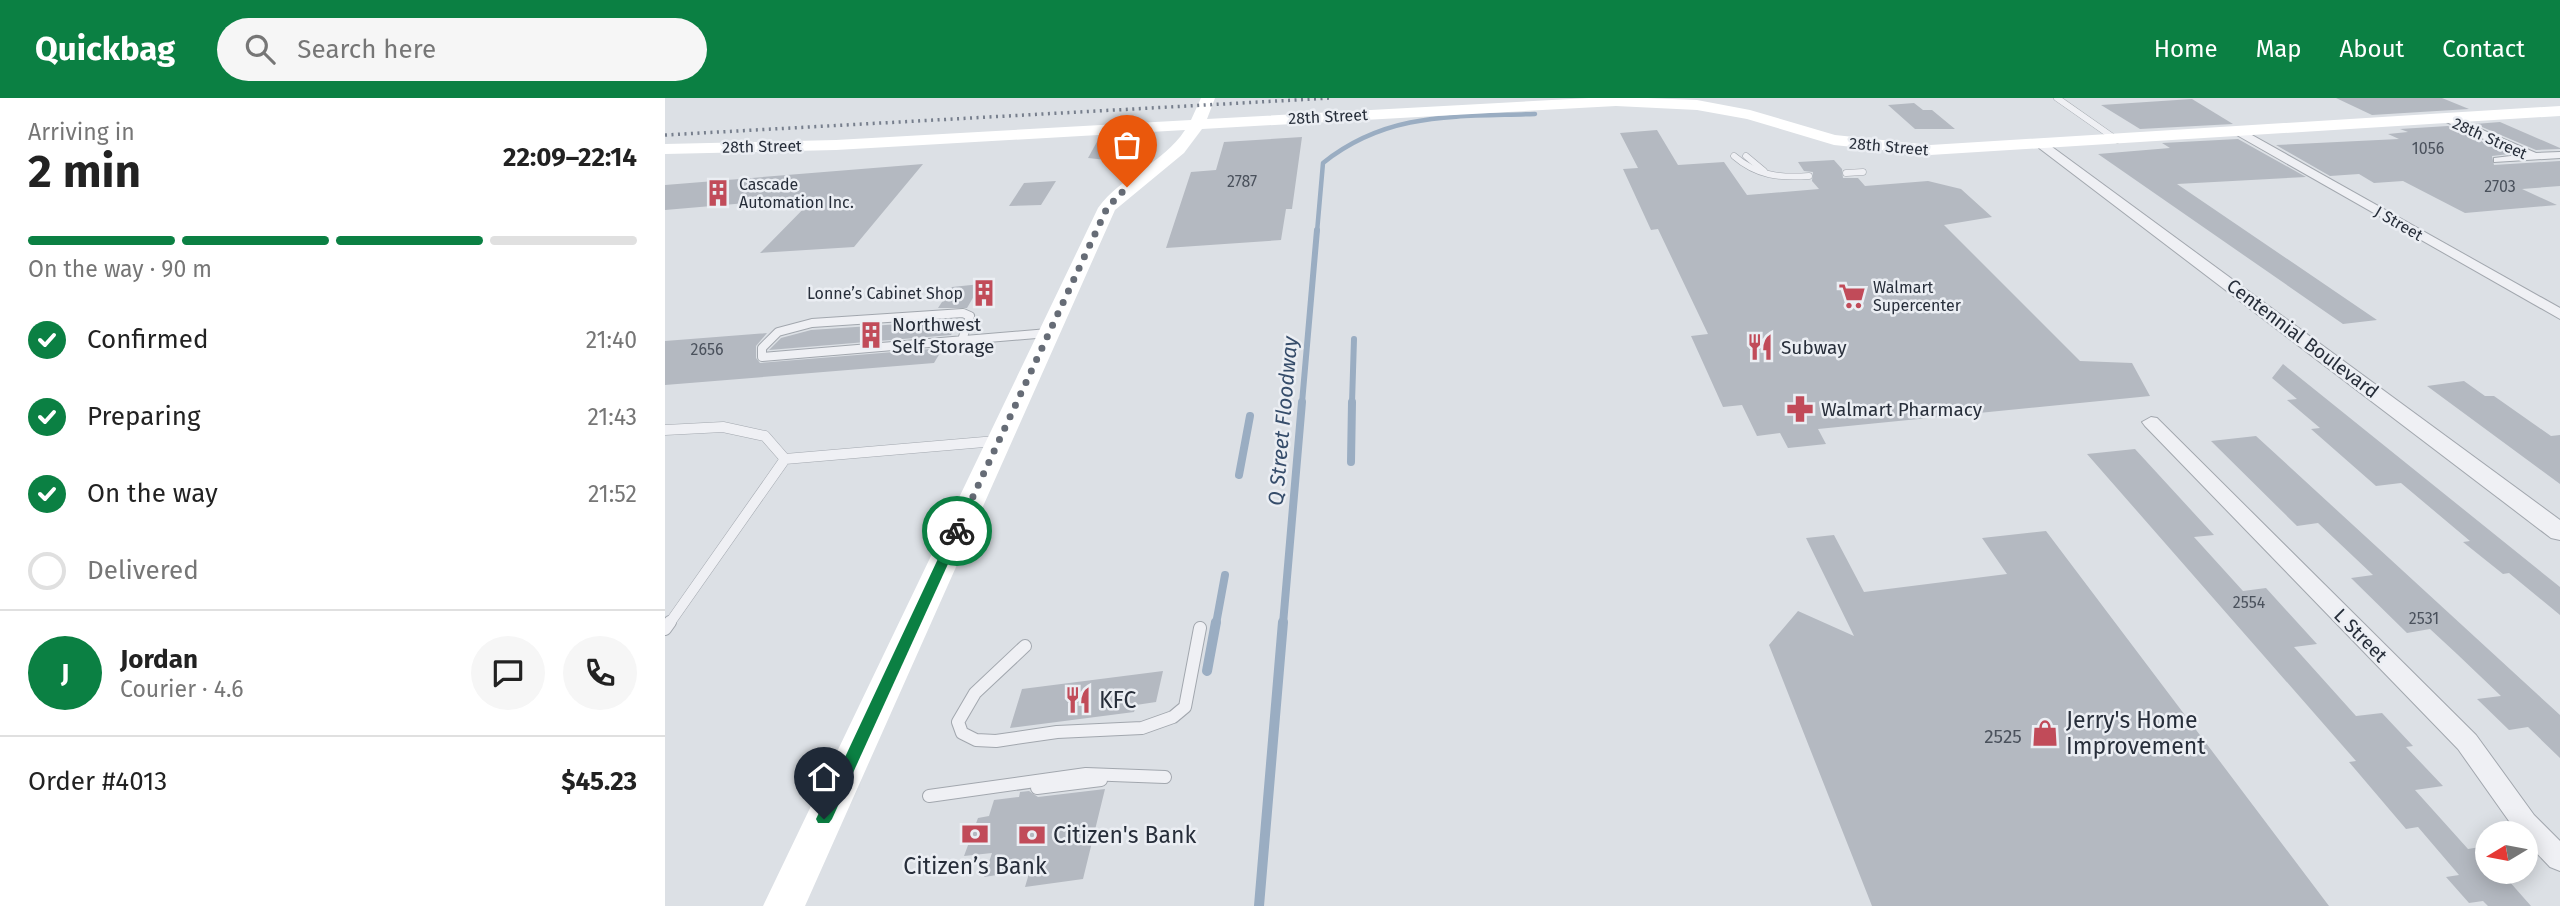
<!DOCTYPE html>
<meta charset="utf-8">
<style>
:root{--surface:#fff;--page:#f6f6f6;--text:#222;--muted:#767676;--line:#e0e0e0;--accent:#0b8043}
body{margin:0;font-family:"Fira Sans",sans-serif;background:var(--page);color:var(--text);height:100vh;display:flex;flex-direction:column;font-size:26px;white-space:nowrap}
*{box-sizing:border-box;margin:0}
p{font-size:23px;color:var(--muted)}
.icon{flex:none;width:38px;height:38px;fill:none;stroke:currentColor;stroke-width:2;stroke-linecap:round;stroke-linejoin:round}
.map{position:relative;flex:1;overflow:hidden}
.side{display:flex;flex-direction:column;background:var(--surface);width:665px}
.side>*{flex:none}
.needle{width:46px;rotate:260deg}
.buttons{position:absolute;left:1810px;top:723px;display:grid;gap:14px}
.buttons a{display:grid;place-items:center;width:63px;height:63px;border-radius:50%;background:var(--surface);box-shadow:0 4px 18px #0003;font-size:35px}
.pin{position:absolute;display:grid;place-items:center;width:60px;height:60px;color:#fff;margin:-72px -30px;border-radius:50% 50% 50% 0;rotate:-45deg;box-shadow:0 0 7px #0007}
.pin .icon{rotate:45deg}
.courier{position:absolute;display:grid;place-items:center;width:70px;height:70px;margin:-35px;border:5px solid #0b8043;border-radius:50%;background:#fff;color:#222;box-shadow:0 2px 9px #0007}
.head em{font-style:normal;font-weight:700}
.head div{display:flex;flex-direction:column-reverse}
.head{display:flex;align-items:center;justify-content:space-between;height:119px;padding:0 28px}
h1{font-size:46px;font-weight:700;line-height:52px}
.bar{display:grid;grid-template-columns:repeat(4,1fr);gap:10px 7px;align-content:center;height:84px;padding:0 28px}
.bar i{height:9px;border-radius:5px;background:var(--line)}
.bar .active{background:var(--accent)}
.bar p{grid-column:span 4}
.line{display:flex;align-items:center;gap:18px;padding:0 28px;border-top:2px solid var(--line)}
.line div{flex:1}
.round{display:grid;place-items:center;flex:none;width:74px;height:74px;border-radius:37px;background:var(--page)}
ol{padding:0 28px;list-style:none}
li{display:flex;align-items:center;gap:21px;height:77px}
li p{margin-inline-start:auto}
li .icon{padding:7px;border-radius:50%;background:var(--accent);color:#fff;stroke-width:4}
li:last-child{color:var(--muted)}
li i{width:38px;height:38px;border:4px solid var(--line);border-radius:50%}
header{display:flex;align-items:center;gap:42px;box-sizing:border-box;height:98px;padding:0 35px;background:var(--accent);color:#fff}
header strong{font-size:33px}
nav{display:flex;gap:38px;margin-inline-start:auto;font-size:24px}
.search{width:490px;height:63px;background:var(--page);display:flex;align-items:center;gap:18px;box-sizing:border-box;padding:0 24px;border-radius:38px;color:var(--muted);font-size:26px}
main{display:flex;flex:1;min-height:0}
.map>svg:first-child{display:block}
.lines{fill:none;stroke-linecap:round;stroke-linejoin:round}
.stream-far3{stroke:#9aadc2;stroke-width:4.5}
.stream-far2{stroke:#9aadc2;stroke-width:6}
.stream-far1{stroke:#9aadc2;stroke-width:8}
.stream{stroke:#9aadc2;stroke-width:10}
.building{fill:#b4b9c1}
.service-far3-casing{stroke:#a2a7ae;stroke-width:7}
.service-far2-casing{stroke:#a2a7ae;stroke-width:10}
.service-far1-casing{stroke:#a2a7ae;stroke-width:11}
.service-casing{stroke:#a2a7ae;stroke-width:14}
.minor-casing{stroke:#a2a7ae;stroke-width:2}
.tertiary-casing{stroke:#a2a7ae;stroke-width:2}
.service-far3{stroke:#eff0f4;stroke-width:6}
.service-far2{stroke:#eff0f4;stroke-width:8}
.service-far1{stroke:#eff0f4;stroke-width:10}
.service{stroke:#eff0f4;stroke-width:12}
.minor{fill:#eff0f4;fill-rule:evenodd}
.tertiary{fill:#eff0f4;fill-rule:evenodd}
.secondary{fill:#fff;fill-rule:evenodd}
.rail{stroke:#777f8d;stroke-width:3.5;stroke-dasharray:2 4.5;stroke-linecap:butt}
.route{fill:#0b8043}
.done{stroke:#666c76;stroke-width:7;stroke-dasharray:0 12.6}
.labels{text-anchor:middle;stroke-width:5;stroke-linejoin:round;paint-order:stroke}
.far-street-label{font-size:16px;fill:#272e3a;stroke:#ebeef3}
.number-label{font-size:16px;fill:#4a515c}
.far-poi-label{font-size:16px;fill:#272e3a;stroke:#ebeef3;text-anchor:start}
.poi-label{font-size:19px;fill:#272e3a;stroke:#ebeef3;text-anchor:start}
.street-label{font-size:19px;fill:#272e3a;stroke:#ebeef3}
.near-number-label{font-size:19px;fill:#4a515c}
.water-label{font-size:21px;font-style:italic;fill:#354c6a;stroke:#ebeef3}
.near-poi-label{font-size:23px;fill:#272e3a;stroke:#ebeef3;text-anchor:start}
</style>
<header>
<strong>Quickbag</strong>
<div class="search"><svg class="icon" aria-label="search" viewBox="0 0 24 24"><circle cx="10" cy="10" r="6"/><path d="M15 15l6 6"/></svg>Search here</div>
<nav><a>Home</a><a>Map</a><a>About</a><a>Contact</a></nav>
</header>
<main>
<section class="side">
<div class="head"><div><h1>2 min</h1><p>Arriving in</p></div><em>22:09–22:14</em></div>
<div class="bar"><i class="active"></i><i class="active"></i><i class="active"></i><i></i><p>On the way · 90 m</p></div>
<ol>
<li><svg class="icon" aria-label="check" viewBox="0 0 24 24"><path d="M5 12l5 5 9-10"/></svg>Confirmed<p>21:40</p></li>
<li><svg class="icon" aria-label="check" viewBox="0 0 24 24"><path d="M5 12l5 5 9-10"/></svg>Preparing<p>21:43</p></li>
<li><svg class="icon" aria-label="check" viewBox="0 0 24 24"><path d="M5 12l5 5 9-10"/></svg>On the way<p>21:52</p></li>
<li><i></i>Delivered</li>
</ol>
<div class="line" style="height:126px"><b class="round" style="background:var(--accent);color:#fff">J</b><div><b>Jordan</b><p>Courier · 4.6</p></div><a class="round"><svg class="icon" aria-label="chat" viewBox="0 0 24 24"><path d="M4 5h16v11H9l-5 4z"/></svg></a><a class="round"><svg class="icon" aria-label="phone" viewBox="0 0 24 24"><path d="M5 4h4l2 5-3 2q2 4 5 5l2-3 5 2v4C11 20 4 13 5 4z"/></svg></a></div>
<div class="line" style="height:91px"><div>Order #4013</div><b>$45.23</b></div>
</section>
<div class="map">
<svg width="1895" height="808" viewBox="0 0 1895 808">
<rect width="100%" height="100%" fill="#dce0e5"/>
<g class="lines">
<path class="stream-far3" d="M 652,134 L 658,65 C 723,13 791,19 870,16"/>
<g class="stream-far2">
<path d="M 637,305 L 652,132"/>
<path d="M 687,305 L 689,241"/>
</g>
<g class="stream-far1">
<path d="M 686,364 L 687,304"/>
<path d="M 574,377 L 585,318"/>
<path d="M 551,526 L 560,477"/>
<path d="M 618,526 L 637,304"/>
</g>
<g class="stream">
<path d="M 542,573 L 551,524"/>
<path d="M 594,808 L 618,524"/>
</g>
</g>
<g class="building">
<path d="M 1671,0 L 1777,0 L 1804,11 L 1707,17 Z"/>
<path d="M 1527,1 L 1568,26 L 1475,31 L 1436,7 Z"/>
<path d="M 1249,5 L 1258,12 L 1267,12 L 1290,31 L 1250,31 L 1223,7 Z"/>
<path d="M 1835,24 L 1895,50 L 1895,51 L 1871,52 L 1810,26 Z"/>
<path d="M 1783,28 L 1844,56 L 1827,58 L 1829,67 L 1895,63 L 1895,88 L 1857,91 L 1892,107 L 1800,115 L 1738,83 L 1709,85 L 1694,76 L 1665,78 L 1611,47 L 1734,41 L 1723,36 L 1743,34 L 1735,31 Z"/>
<path d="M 992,32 L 1013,67 L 1059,64 L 1082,97 L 1154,91 L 1147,83 L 1148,74 L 1139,73 L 1133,64 L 1169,62 L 1177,71 L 1178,80 L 1193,80 L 1200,88 L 1263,83 L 1296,91 L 1327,119 L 1279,127 L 1415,263 L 1467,265 L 1485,298 L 1153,331 L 1161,346 L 1123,350 L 1115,335 L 1092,338 L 1077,307 L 1058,309 L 1026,238 L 1043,236 L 993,131 L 986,132 L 958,71 L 973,70 L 955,35 Z"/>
<path d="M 637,39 L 627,111 L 621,111 L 616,142 L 501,150 L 526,74 L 551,72 L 559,44 Z"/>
<path d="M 462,40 L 451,63 L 423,60 L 433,42 Z"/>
<path d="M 1573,41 L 1641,79 L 1512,86 L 1712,222 L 1678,226 L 1433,56 L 1505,50 L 1497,45 Z"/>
<path d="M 258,66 L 189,149 L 95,155 L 150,99 L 0,112 L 0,87 Z"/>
<path d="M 391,83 L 376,107 L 344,108 L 359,85 Z"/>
<path d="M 316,186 L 302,210 L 273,210 L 287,189 Z"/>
<path d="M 295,222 L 286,237 L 104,252 L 116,240 L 146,232 Z"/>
<path d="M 102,235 L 91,248 L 91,260 L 95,265 L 278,250 L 269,265 L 0,287 L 0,243 Z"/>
<path d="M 1618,266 L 1895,489 L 1895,517 L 1844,475 L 1838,476 L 1798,444 L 1805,443 L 1736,385 L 1711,388 L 1646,331 L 1655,330 L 1622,302 L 1632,301 L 1607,280 Z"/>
<path d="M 1799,283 L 1820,298 L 1829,298 L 1886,338 L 1895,337 L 1895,386 L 1762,288 Z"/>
<path d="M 1591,338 L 1895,617 L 1895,660 L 1863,629 L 1844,632 L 1812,601 L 1836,598 L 1792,556 L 1765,531 L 1742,535 L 1686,480 L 1708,477 L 1653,425 L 1632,428 L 1546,343 Z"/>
<path d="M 1470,351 L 1549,437 L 1529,439 L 1578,493 L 1601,490 L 1652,546 L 1629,549 L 1691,618 L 1717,615 L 1748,648 L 1741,649 L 1778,688 L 1750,692 L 1803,751 L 1815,749 L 1822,757 L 1822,774 L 1836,774 L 1866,808 L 1823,808 L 1818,803 L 1804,805 L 1781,779 L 1794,777 L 1753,729 L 1741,731 L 1684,664 L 1691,663 L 1422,356 Z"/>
<path d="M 1381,433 L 1664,808 L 1207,808 L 1104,547 L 1133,513 L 1189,538 L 1141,440 L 1169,437 L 1199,494 L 1342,476 L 1317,440 Z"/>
<path d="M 498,573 L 491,604 L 471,607 L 469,614 L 345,630 L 357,591 Z"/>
<path d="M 440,691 L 418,781 L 360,789 L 365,772 L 319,779 L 327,755 L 299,758 L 313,720 L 324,718 L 329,702 L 354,699 L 355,694 L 364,693 L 373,699 Z"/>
</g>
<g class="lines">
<defs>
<g id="service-far3">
<path d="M 1392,0 L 1452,42"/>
<path d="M 1069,58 C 1092,78 1115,80 1144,78"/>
<path d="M 1081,58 L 1099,73"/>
<path d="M 1181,75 L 1198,74"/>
</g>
<path id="service-far2" d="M 297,242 L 305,218 L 298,215 L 147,225 L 113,234 L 97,250 L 97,259 L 383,235"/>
<g id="service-far1">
<path d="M 0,332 L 58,329 L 100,338 L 120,361"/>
<path d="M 4,526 L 120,361 L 331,343"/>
</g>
<g id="service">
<path d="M 0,531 L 5,524"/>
<path d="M 360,548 L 310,595 L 293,624 L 297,635 L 311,642 L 331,643 L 392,634 L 477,630 L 508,619 L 520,609 L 535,530"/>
<path d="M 372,690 L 436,682"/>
<path d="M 264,698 L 421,676 L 500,679"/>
</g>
<g id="minor">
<path d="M 1777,18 L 1785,18 L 1871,55 L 1895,54 L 1895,60 L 1829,64 L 1829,60 L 1854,57 L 1777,22 Z"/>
<path d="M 1570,32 L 1578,32 L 1895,210 L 1895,221 L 1570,36 Z"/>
<path d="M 1486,319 L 1492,320 L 1811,637 L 1869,717 L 1895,743 L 1895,773 L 1885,769 L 1860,743 L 1860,735 L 1851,733 L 1793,651 L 1480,328 L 1477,324 Z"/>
</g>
<path id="tertiary" d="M 1379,43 L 1895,422 L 1895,442 L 1886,440 L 1374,50 L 1374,44 Z"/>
</defs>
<use href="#service-far3" class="service-far3-casing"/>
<use href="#service-far2" class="service-far2-casing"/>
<use href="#service-far1" class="service-far1-casing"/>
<use href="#service" class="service-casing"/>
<use href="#minor" class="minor-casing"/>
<use href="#tertiary" class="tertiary-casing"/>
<use href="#service-far3" class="service-far3"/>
<use href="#service-far2" class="service-far2"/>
<use href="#service-far1" class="service-far1"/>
<use href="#service" class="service"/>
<use href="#minor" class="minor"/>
<use href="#tertiary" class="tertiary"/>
<path class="secondary" d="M 536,0 L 550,0 L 542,21 L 924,0 L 982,0 L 1032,2 L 1085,12 L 1170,37 L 1265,47 L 1895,8 L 1895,18 L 1265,57 L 1169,47 L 1082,21 L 1032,12 L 951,8 L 537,31 L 519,55 L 450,112 L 140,808 L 98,808 L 433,110 C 456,78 498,66 520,32 L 171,52 L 0,56 L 0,46 L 171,42 L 526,22 Z"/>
<path class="rail" d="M 0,37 L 666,0"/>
</g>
<path class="route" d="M 292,429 L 298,433 L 167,721 L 164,725 L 153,725 L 151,721 L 286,433 Z"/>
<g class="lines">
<path class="done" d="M 292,433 L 442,110 L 462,89"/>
</g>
<defs>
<symbol id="building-bare" viewBox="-9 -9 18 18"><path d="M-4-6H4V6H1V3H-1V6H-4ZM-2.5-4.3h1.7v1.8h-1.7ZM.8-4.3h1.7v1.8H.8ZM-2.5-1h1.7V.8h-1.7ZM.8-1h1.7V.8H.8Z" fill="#c14b59" stroke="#ebeef3" stroke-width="2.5" paint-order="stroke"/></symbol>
<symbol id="supermarket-bare" viewBox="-9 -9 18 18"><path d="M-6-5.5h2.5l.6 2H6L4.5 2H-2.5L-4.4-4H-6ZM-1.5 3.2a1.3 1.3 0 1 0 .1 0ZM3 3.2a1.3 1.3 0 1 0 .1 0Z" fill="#c14b59" stroke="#ebeef3" stroke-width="2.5" paint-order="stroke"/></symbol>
<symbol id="restaurant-bare" viewBox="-9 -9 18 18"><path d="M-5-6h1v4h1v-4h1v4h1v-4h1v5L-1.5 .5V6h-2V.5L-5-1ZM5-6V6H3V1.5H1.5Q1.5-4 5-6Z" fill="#c14b59" stroke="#ebeef3" stroke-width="2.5" paint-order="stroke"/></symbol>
<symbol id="pharmacy-bare" viewBox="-9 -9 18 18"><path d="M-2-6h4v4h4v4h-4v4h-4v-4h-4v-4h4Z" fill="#c14b59" stroke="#ebeef3" stroke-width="2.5" paint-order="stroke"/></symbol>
<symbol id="shop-bare" viewBox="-9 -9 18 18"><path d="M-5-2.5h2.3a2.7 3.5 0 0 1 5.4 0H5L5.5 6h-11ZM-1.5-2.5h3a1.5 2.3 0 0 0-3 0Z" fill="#c14b59" stroke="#ebeef3" stroke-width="2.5" paint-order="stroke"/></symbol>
<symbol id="bank-bare" viewBox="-9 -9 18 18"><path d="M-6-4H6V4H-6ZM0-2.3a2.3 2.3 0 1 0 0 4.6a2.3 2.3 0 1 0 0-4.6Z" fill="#c14b59" stroke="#ebeef3" stroke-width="2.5" paint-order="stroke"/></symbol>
</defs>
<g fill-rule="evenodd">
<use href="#building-bare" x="34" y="76" width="38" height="38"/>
<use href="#building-bare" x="300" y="176" width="38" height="38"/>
<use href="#supermarket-bare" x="1168" y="179" width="38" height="38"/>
<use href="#building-bare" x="187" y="218" width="38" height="38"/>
<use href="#restaurant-bare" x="1076" y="230" width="38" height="38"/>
<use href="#pharmacy-bare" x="1116" y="292" width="38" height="38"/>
<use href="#restaurant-bare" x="394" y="583" width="38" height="38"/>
<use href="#shop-bare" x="1361" y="616" width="38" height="38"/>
<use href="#bank-bare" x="291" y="717" width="38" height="38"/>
<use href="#bank-bare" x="348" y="718" width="38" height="38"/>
</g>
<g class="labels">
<g class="far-street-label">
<text transform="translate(663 18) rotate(-3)" y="6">28th Street</text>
<text transform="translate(1825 40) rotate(24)" y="6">28th Street</text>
<text transform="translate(97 48) rotate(-1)" y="6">28th Street</text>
<text transform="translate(1224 48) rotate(5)" y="6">28th Street</text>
<text transform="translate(1734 125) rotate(30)" y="6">J Street</text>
</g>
<g class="number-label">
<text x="1763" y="56">1056</text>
<text x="577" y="89">2787</text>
<text x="1835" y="94">2703</text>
<text x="42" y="257">2656</text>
<text x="1584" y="510">2554</text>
<text x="1759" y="526">2531</text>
</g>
<g class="far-poi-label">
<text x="74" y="92">Cascade<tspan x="74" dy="18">Automation Inc.</tspan></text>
<text x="1208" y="195">Walmart<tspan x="1208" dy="18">Supercenter</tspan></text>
<text x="298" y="201" text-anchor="end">Lonne’s Cabinet Shop</text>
</g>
<g class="poi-label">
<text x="227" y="233">Northwest<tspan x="227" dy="22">Self Storage</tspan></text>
<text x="1116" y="256">Subway</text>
<text x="1156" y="318">Walmart Pharmacy</text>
</g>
<g class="street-label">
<text transform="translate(1638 240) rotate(37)" y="7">Centennial Boulevard</text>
<text transform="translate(1696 537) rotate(45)" y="7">L Street</text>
</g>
<g class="near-number-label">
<text x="1338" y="645">2525</text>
</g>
<g class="water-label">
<text transform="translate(618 323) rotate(-85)" y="7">Q Street Floodway</text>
</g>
<g class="near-poi-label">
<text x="434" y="610">KFC</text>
<text x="1401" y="630">Jerry's Home<tspan x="1401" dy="26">Improvement</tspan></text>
<text x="388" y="745">Citizen's Bank</text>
<text x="310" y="776" text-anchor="middle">Citizen’s Bank</text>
</g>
</g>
</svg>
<div class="buttons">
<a><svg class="needle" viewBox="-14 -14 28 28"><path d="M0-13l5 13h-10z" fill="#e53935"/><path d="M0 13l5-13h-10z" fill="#767676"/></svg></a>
</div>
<div class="pin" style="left:462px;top:89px;background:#ea580c"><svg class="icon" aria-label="bag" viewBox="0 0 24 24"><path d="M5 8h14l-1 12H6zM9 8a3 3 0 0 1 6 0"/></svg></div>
<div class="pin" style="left:159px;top:721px;background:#1f2937"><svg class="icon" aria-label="home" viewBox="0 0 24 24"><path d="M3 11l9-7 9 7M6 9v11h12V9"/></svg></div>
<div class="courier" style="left:292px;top:433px"><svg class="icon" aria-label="bike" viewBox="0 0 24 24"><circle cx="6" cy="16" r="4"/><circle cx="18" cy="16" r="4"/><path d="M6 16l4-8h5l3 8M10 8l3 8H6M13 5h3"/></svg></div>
</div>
</main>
